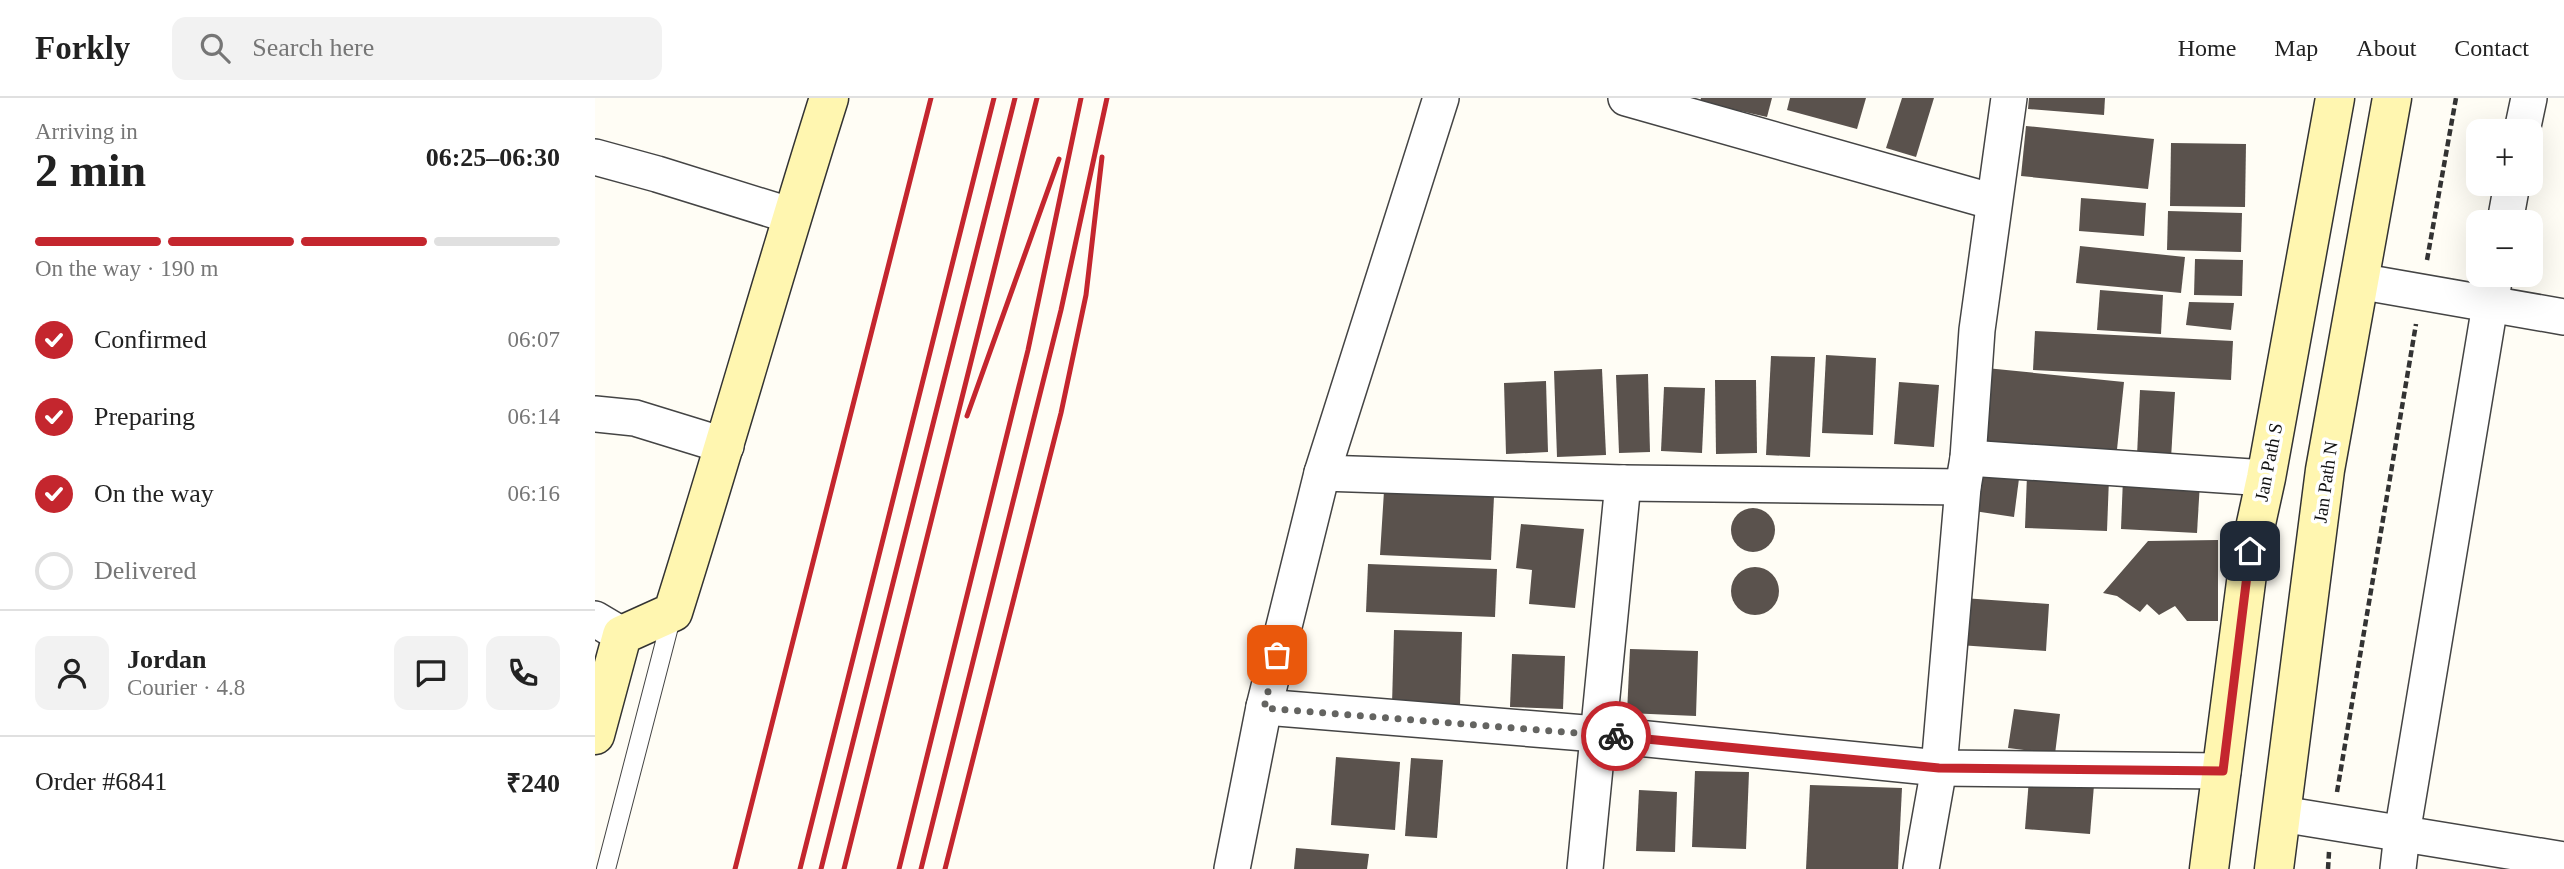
<!DOCTYPE html>
<meta charset="utf-8">
<style>
:root{--surface:#fff;--page:#f2f2f2;--text:#222;--muted:#767676;--line:#e0e0e0;--accent:#c4262e}
body{margin:0;font-family:Georgia,serif;background:var(--page);color:var(--text);height:100vh;display:flex;flex-direction:column;font-size:26px;white-space:nowrap}
*{box-sizing:border-box;margin:0}
p{font-size:23px;color:var(--muted)}
.icon{flex:none;width:38px;height:38px;fill:none;stroke:currentColor;stroke-width:2;stroke-linecap:round;stroke-linejoin:round}
.map{position:relative;flex:1;overflow:hidden}
.details{display:flex;flex-direction:column;background:var(--surface);width:595px}
.details>*{flex:none}
.buttons{position:absolute;left:1871px;top:21px;display:grid;gap:14px}
.buttons a{display:grid;place-items:center;width:77px;height:77px;border-radius:14px;background:var(--surface);box-shadow:0 7px 28px #0002;font-size:35px}
.pin{position:absolute;display:grid;place-items:center;width:60px;height:60px;color:#fff;margin:-30px;border-radius:14px;box-shadow:0 4px 10px #0006}
.courier{position:absolute;display:grid;place-items:center;width:70px;height:70px;margin:-35px;border:5px solid #c4262e;border-radius:50%;background:#fff;color:#222;box-shadow:0 2px 9px #0007}
.summary em{font-style:normal;font-weight:600}
.summary div{display:flex;flex-direction:column-reverse}
.summary{display:flex;align-items:center;justify-content:space-between;height:119px;padding:0 35px}
h1{font-size:46px;font-weight:600;line-height:52px}
.bar{display:grid;grid-template-columns:repeat(4,1fr);gap:10px 7px;align-content:center;height:84px;padding:0 35px}
.bar i{height:9px;border-radius:5px;background:var(--line)}
.bar .on{background:var(--accent)}
.bar p{grid-column:span 4}
.line{display:flex;align-items:center;gap:18px;padding:0 35px;border-top:2px solid var(--line)}
.line div{flex:1}
.round{display:grid;place-items:center;flex:none;width:74px;height:74px;border-radius:14px;background:var(--page)}
ol{padding:0 35px;list-style:none}
li{display:flex;align-items:center;gap:21px;height:77px}
li p{margin-inline-start:auto}
li .icon{padding:7px;border-radius:50%;background:var(--accent);color:#fff;stroke-width:4}
li:last-child{color:var(--muted)}
li i{width:38px;height:38px;border:4px solid var(--line);border-radius:50%}
header{display:flex;align-items:center;gap:42px;box-sizing:border-box;height:98px;padding:0 35px;background:var(--surface);border-bottom:2px solid var(--line)}
header strong{font-size:33px}
nav{display:flex;gap:38px;margin-inline-start:auto;font-size:24px}
.search{width:490px;height:63px;background:var(--page);display:flex;align-items:center;gap:18px;box-sizing:border-box;padding:0 24px;border-radius:14px;color:var(--muted);font-size:26px}
main{display:flex;flex:1;min-height:0}
.map>svg:first-child{display:block}
.building{fill:#5a524d}
.lines{fill:none;stroke-linecap:round;stroke-linejoin:round}
.lane-casing{stroke:#444;stroke-width:20}
.street-casing{stroke:#444;stroke-width:38}
.secondary-casing{stroke:#333;stroke-width:41}
.path{stroke:#333;stroke-width:4.5;stroke-dasharray:7 3.5;stroke-linecap:butt}
.lane{stroke:#fff;stroke-width:18}
.street{stroke:#fff;stroke-width:35}
.secondary{stroke:#fff6b0;stroke-width:38}
.rail{stroke:#c4262e;stroke-width:5}
.done{stroke:#646461;stroke-width:7;stroke-dasharray:0 12.6}
.route{stroke:#c4262e;stroke-width:9}
.labels{text-anchor:middle;stroke-width:7;stroke-linejoin:round;paint-order:stroke}
.street-label{font-size:19px;fill:#111;stroke:#fff}
</style>
<header>
<strong>Forkly</strong>
<div class="search"><svg class="icon" aria-label="search" viewBox="0 0 24 24"><circle cx="10" cy="10" r="6"/><path d="M15 15l6 6"/></svg>Search here</div>
<nav><a>Home</a><a>Map</a><a>About</a><a>Contact</a></nav>
</header>
<main>
<section class="details">
<div class="summary"><div><h1>2 min</h1><p>Arriving in</p></div><em>06:25–06:30</em></div>
<div class="bar"><i class="on"></i><i class="on"></i><i class="on"></i><i></i><p>On the way · 190 m</p></div>
<ol>
<li><svg class="icon" aria-label="check" viewBox="0 0 24 24"><path d="M5 12l5 5 9-10"/></svg>Confirmed<p>06:07</p></li>
<li><svg class="icon" aria-label="check" viewBox="0 0 24 24"><path d="M5 12l5 5 9-10"/></svg>Preparing<p>06:14</p></li>
<li><svg class="icon" aria-label="check" viewBox="0 0 24 24"><path d="M5 12l5 5 9-10"/></svg>On the way<p>06:16</p></li>
<li><i></i>Delivered</li>
</ol>
<div class="line" style="height:126px"><a class="round"><svg class="icon" aria-label="person" viewBox="0 0 24 24"><circle cx="12" cy="8" r="4"/><path d="M4 21q1-7 8-7t8 7"/></svg></a><div><b>Jordan</b><p>Courier · 4.8</p></div><a class="round"><svg class="icon" aria-label="chat" viewBox="0 0 24 24"><path d="M4 5h16v11H9l-5 4z"/></svg></a><a class="round"><svg class="icon" aria-label="phone" viewBox="0 0 24 24"><path d="M5 4h4l2 5-3 2q2 4 5 5l2-3 5 2v4C11 20 4 13 5 4z"/></svg></a></div>
<div class="line" style="height:91px"><div>Order #6841</div><b>₹240</b></div>
</section>
<div class="map">
<svg width="1969" height="771" viewBox="0 0 1969 771">
<rect width="100%" height="100%" fill="#fffdf5"/>
<g class="building">
<path d="M 1106,0 L 1177,0 L 1172,19 L 1105,4 Z"/>
<path d="M 1195,0 L 1271,0 L 1262,31 L 1192,12 Z"/>
<path d="M 1307,0 L 1339,0 L 1321,59 L 1291,50 Z"/>
<path d="M 1434,0 L 1510,0 L 1509,17 L 1433,11 Z"/>
<path d="M 1431,28 L 1559,41 L 1553,91 L 1426,78 Z"/>
<path d="M 1576,45 L 1651,46 L 1650,109 L 1575,108 Z"/>
<path d="M 1486,100 L 1551,105 L 1549,138 L 1484,133 Z"/>
<path d="M 1573,113 L 1647,115 L 1646,154 L 1572,152 Z"/>
<path d="M 1485,148 L 1590,159 L 1586,195 L 1481,185 Z"/>
<path d="M 1600,161 L 1648,162 L 1647,198 L 1599,197 Z"/>
<path d="M 1505,192 L 1568,197 L 1566,236 L 1502,232 Z"/>
<path d="M 1594,204 L 1639,205 L 1636,232 L 1591,227 Z"/>
<path d="M 1440,233 L 1638,243 L 1636,282 L 1438,272 Z"/>
<path d="M 1231,257 L 1281,260 L 1278,337 L 1227,335 Z"/>
<path d="M 1176,258 L 1220,259 L 1215,359 L 1171,357 Z"/>
<path d="M 1391,270 L 1529,284 L 1521,361 L 1383,347 Z"/>
<path d="M 1007,271 L 1011,357 L 962,359 L 959,273 Z"/>
<path d="M 1053,276 L 1055,354 L 1024,355 L 1021,277 Z"/>
<path d="M 1120,282 L 1161,282 L 1162,355 L 1121,356 Z"/>
<path d="M 951,283 L 953,354 L 911,356 L 909,285 Z"/>
<path d="M 1304,284 L 1344,287 L 1339,349 L 1299,346 Z"/>
<path d="M 1069,289 L 1110,290 L 1107,355 L 1066,353 Z"/>
<path d="M 1545,292 L 1580,294 L 1576,360 L 1542,358 Z"/>
<path d="M 1385,367 L 1425,373 L 1419,419 L 1379,413 Z"/>
<path d="M 1432,377 L 1514,380 L 1512,433 L 1430,430 Z"/>
<path d="M 1528,380 L 1605,384 L 1602,435 L 1526,431 Z"/>
<path d="M 789,393 L 899,398 L 896,462 L 785,457 Z"/>
<circle cx="1158" cy="432" r="22"/>
<path d="M 926,426 L 989,431 L 980,510 L 934,506 L 937,472 L 921,470 Z"/>
<path d="M 1623,442 L 1623,523 L 1592,523 L 1580,508 L 1564,517 L 1552,506 L 1545,514 L 1522,498 L 1508,495 L 1553,443 Z"/>
<path d="M 773,466 L 902,471 L 900,519 L 771,514 Z"/>
<circle cx="1160" cy="493" r="24"/>
<path d="M 1368,500 L 1454,506 L 1451,553 L 1364,547 Z"/>
<path d="M 799,532 L 867,534 L 865,608 L 797,607 Z"/>
<path d="M 1035,551 L 1103,553 L 1101,618 L 1032,615 Z"/>
<path d="M 917,556 L 970,558 L 968,611 L 915,609 Z"/>
<path d="M 1419,611 L 1465,616 L 1460,656 L 1413,650 Z"/>
<path d="M 741,659 L 805,664 L 800,732 L 736,727 Z"/>
<path d="M 816,660 L 848,662 L 842,740 L 810,738 Z"/>
<path d="M 1100,673 L 1154,674 L 1151,751 L 1097,749 Z"/>
<path d="M 1434,681 L 1499,687 L 1495,736 L 1430,731 Z"/>
<path d="M 1215,687 L 1307,690 L 1303,771 L 1211,771 Z"/>
<path d="M 1044,692 L 1082,694 L 1080,754 L 1041,753 Z"/>
<path d="M 701,750 L 774,756 L 772,771 L 699,771 Z"/>
</g>
<g class="lines">
<defs>
<path id="lane" d="M 11,771 L 77,517"/>
<g id="street">
<path d="M 1031,0 L 1399,104"/>
<path d="M 1927,33 L 1934,0"/>
<path d="M 0,59 L 62,76 L 197,118"/>
<path d="M 1910,124 L 1917,86"/>
<path d="M 1763,183 L 1969,219"/>
<path d="M 0,316 L 40,320 L 131,348"/>
<path d="M 1373,360 L 1671,380"/>
<path d="M 727,375 L 1028,385 L 1368,389"/>
<path d="M 0,521 L 27,537"/>
<path d="M 669,609 L 1002,636 L 1344,670 L 1628,673"/>
<path d="M 1686,716 L 1969,762"/>
<path d="M 637,771 L 669,609 L 727,375 L 846,0"/>
<path d="M 990,771 L 1028,385"/>
<path d="M 1326,771 L 1344,670 L 1368,389 L 1373,360 L 1382,232 L 1414,0"/>
<path d="M 1803,771 L 1807,736 L 1900,177"/>
</g>
<g id="secondary">
<path d="M 0,637 L 27,537 L 78,514 C 132,343 180,171 234,0"/>
<path d="M 1614,771 L 1655,453 L 1671,380 L 1740,0"/>
<path d="M 1679,771 L 1730,372 L 1797,0"/>
</g>
</defs>
<use href="#lane" class="lane-casing"/>
<use href="#street" class="street-casing"/>
<use href="#secondary" class="secondary-casing"/>
<g class="path">
<path d="M 1832,162 L 1861,0"/>
<path d="M 1742,694 L 1821,226"/>
<path d="M 1733,771 L 1734,754"/>
</g>
<use href="#lane" class="lane"/>
<use href="#street" class="street"/>
<use href="#secondary" class="secondary"/>
<g class="rail">
<path d="M 372,318 L 464,61"/>
<path d="M 140,771 L 336,0"/>
<path d="M 205,771 L 399,0"/>
<path d="M 226,771 L 420,0"/>
<path d="M 249,771 L 442,0"/>
<path d="M 304,771 L 433,252 L 486,0"/>
<path d="M 326,771 L 466,212 L 512,0"/>
<path d="M 350,771 L 466,315 L 491,197 L 507,59"/>
</g>
</g>
<g class="lines">
<path class="done" d="M 682,557 L 669,610 L 1021,638"/>
<path class="route" d="M 1021,638 L 1344,670 L 1628,673 L 1655,453"/>
</g>
<g class="labels">
<g class="street-label">
<text transform="translate(1673 364) rotate(-79)" y="7">Jan Path S</text>
<text transform="translate(1730 384) rotate(-82)" y="7">Jan Path N</text>
</g>
</g>
</svg>
<div class="buttons">
<a>+</a>
<a>−</a>
</div>
<div class="pin" style="left:682px;top:557px;background:#ea580c"><svg class="icon" aria-label="bag" viewBox="0 0 24 24"><path d="M5 8h14l-1 12H6zM9 8a3 3 0 0 1 6 0"/></svg></div>
<div class="pin" style="left:1655px;top:453px;background:#1f2937"><svg class="icon" aria-label="home" viewBox="0 0 24 24"><path d="M3 11l9-7 9 7M6 9v11h12V9"/></svg></div>
<div class="courier" style="left:1021px;top:638px"><svg class="icon" aria-label="bike" viewBox="0 0 24 24"><circle cx="6" cy="16" r="4"/><circle cx="18" cy="16" r="4"/><path d="M6 16l4-8h5l3 8M10 8l3 8H6M13 5h3"/></svg></div>
</div>
</main>
